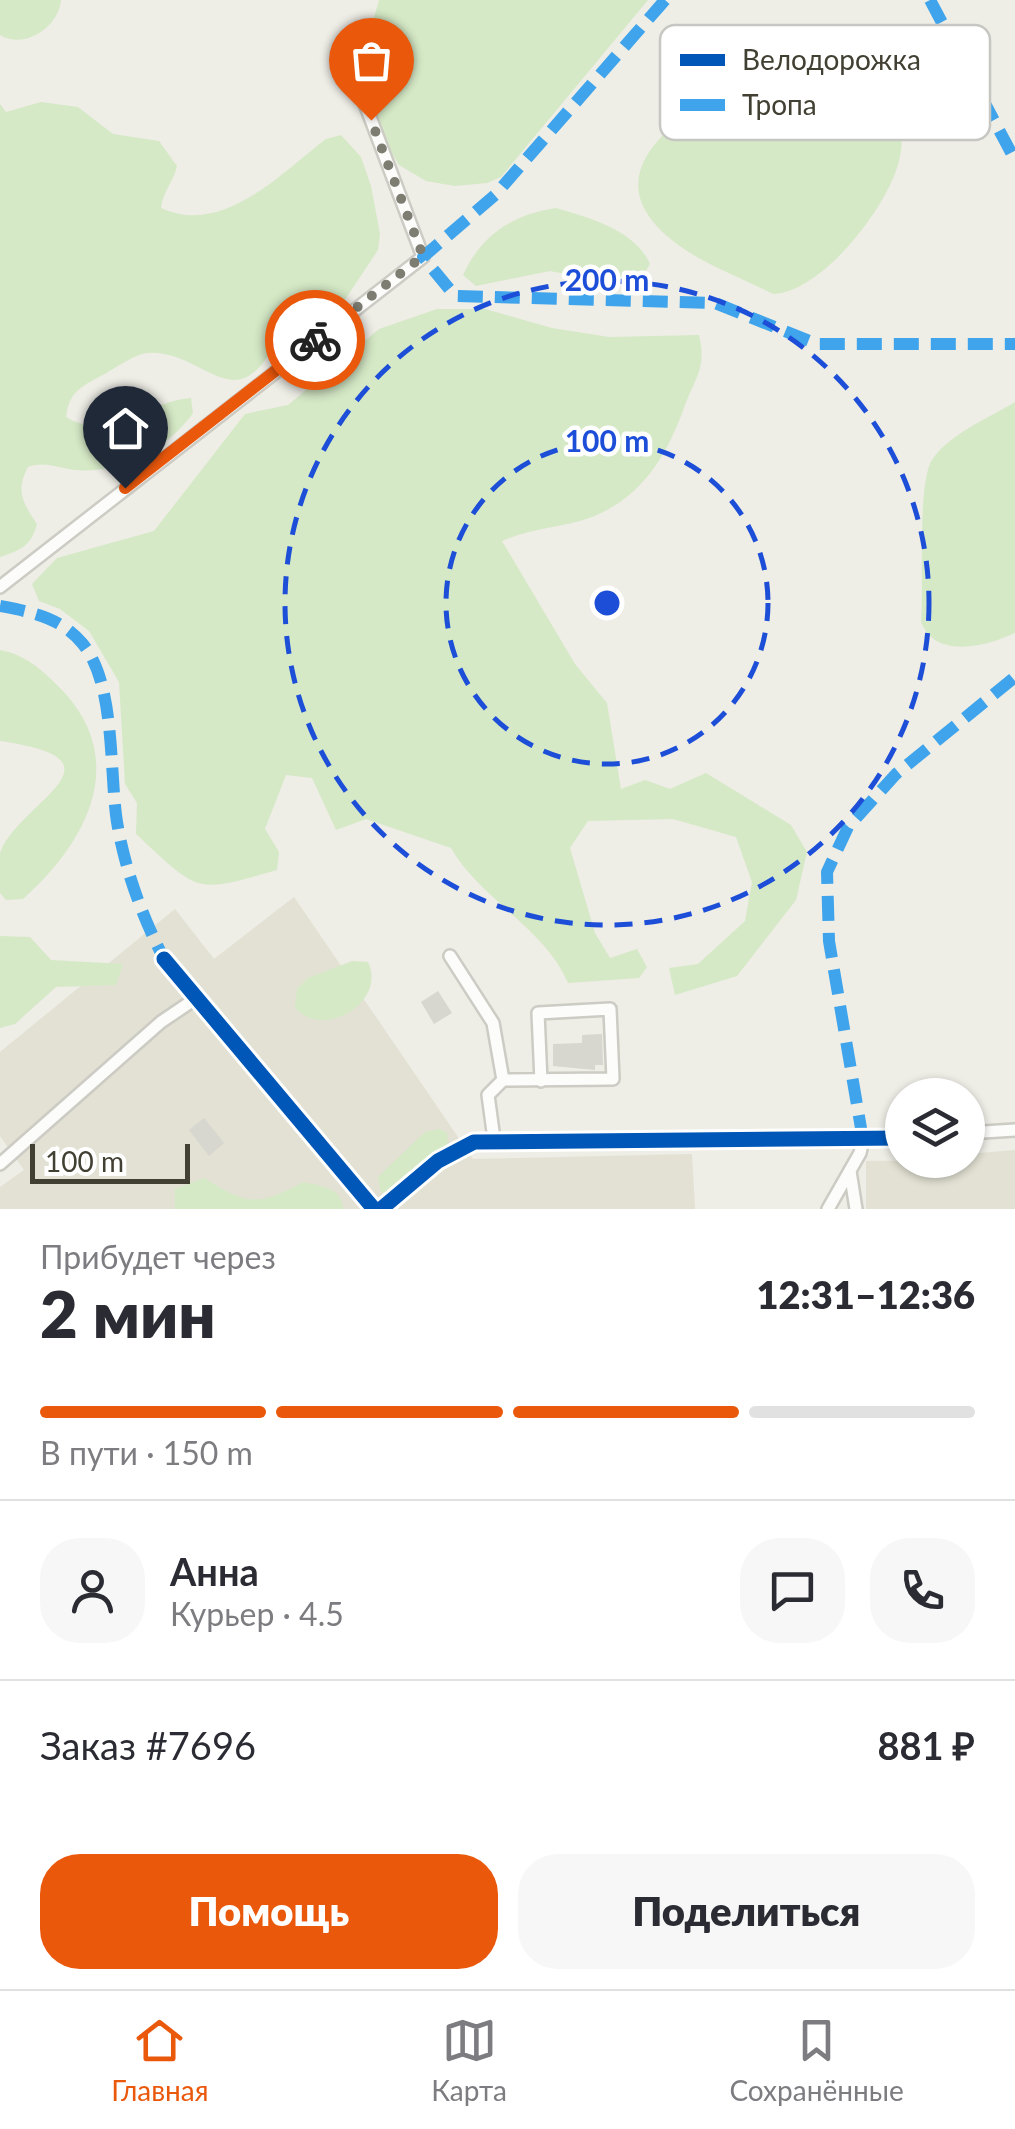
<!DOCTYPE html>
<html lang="ru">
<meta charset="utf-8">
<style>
:root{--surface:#fff;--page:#f7f7f7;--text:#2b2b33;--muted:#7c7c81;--line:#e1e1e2;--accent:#ea580c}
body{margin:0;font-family:Lato,sans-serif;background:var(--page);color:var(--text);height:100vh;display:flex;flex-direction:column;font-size:38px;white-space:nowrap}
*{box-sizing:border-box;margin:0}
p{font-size:32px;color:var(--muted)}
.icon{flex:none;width:55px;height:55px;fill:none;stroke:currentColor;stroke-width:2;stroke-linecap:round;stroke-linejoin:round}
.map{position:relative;height:1209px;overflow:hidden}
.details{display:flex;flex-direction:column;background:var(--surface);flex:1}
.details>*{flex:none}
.controls{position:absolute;left:885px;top:1078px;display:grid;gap:20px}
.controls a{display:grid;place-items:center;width:100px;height:100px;border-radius:50%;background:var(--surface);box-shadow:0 2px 8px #0004;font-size:50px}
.scale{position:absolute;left:30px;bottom:25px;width:160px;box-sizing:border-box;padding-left:10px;border:5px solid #424033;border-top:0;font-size:28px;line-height:35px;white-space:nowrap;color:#424033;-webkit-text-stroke:8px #fff;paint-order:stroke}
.pin{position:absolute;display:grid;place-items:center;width:85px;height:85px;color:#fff;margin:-102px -42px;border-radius:50% 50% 50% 0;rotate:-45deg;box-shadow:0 0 10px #0007}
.pin .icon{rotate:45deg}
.courier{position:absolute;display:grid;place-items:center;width:100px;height:100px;margin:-50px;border:8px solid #ea580c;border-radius:50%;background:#fff;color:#222;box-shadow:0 2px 12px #0007}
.head em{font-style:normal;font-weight:800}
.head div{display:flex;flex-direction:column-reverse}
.head{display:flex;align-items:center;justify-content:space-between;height:170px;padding:0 40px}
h1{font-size:65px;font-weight:800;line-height:75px}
.bar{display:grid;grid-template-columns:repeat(4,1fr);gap:15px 10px;align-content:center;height:120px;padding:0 40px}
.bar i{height:12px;border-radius:8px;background:var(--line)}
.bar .current{background:var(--accent)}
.bar p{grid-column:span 4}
.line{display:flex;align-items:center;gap:25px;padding:0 40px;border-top:2px solid var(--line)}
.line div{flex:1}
.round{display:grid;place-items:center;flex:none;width:105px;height:105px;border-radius:40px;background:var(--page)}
.action{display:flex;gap:20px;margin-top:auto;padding:20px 40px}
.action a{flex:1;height:115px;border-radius:40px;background:var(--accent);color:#fff;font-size:40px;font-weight:800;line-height:115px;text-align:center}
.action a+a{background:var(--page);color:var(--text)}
.dock{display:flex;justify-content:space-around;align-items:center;height:140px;border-top:2px solid var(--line);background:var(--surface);font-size:28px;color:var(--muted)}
.dock a{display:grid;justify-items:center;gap:5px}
.dock .current{color:var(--accent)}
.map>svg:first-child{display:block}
.residential{fill:#e2e1d3}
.green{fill:#d5e9c6}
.building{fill:#d7d6cf}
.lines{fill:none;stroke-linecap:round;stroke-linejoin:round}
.minor-casing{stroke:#cccbc4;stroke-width:16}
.minor{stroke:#fcfcfb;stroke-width:11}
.quiet{stroke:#3fa4eb;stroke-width:12;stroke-dasharray:25 12;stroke-linecap:butt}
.cycleway-casing{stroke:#fff;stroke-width:21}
.cycleway{stroke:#0057b8;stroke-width:15}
.done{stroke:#7e7d72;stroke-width:10;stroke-dasharray:0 18}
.route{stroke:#ea580c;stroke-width:12}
.ring{fill:none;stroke:#1d4ed8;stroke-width:5;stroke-dasharray:18 12}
.key{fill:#fff;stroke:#c6c6c2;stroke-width:2.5}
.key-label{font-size:28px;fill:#424033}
.centre{fill:#1d4ed8;stroke:#fff;stroke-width:5}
.ring-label{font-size:30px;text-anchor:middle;font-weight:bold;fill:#1d4ed8;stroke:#fff;stroke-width:9;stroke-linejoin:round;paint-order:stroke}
</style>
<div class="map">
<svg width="1015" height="1209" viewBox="0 0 1015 1209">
<rect width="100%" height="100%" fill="#eeede6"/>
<g class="residential">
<path d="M 294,897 L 473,1159 L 692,1154 L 695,1209 L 0,1209 L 0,1187 L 24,1170 L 0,1136 L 0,1052 L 175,909 L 214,959 Z"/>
<path d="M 1015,1150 L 1015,1209 L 866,1209 L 866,1161 L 968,1160 L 968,1154 Z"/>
</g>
<g class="green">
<path d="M 0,0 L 61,0 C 59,27 24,50 0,35 Z"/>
<path d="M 379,0 L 648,0 L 501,177 L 487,183 L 455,186 L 426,181 L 399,165 L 382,136 L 358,75 Z"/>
<path d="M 838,30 C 856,38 863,52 874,68 C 893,96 908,126 899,161 C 888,207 821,293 773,294 C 742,278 705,265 677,244 C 590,179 668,123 730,86 C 763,66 800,34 838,30 Z"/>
<path d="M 41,102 L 78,107 L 113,134 L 159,141 L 177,166 C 173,183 163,191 161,208 C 223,237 281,173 326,139 L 341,135 L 361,157 L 371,186 L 380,234 L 378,250 L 336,313 L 324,322 L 279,336 C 236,426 205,349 148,353 C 133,354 112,371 99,377 C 78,388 69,394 66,417 C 106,442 149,401 191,398 L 193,413 C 167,450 120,474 75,470 C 57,468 46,461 28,467 C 15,491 23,503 37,524 C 31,546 21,550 0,557 L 0,104 L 6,112 Z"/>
<path d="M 556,208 C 590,218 635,230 650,264 L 642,277 L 612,283 L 550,271 L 476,286 L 463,275 C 482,234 512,215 556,208 Z"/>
<path d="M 437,309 L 485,309 L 552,328 L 609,337 L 699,335 C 707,369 695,377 684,408 C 666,457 642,497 592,517 C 562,528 530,528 502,541 L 575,664 L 607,703 L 621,789 L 645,780 L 670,789 L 706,773 L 791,825 L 807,852 L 796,900 L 737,976 L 675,995 L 669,968 L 698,964 L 745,921 L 752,882 L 736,837 L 673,819 L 588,821 L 570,848 L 595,933 L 610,958 L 637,949 L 647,967 L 639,978 L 568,983 C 545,928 481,900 451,848 L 366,819 L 336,830 L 312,778 L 286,775 L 265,829 L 279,852 L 277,870 C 193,894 200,893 136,834 L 137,803 L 125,784 L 119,682 L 89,631 L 60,609 L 39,601 L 32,584 L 57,558 L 154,531 L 245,414 L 288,405 L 379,329 Z"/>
<path d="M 1015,402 L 1015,633 C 985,647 935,659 921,622 C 924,587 917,483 932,460 C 949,434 989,418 1015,402 Z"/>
<path d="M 0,650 C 24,654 41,669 58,686 C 132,759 87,842 23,899 L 6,900 L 0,893 C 0,882 0,864 0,853 C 17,803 136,760 0,741 Z"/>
<path d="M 0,936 L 30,937 L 51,960 L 123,964 L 116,985 L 56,987 L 15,1024 L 0,1028 Z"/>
<path d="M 352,961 L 368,962 C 387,1002 324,1040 295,1008 L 297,989 L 308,978 Z"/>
<path d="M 440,1129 L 447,1133 L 448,1148 L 396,1194 L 381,1192 L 378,1177 L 425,1132 Z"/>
<path d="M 204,1178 C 248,1205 257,1207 303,1182 C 320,1186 342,1187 343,1209 L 175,1209 L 175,1189 Z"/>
</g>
<g class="building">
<path d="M 438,991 L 452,1013 L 434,1024 L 421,1002 Z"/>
<path d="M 602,1034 L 603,1065 L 595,1065 L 595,1070 L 553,1066 L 553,1044 L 582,1043 L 582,1035 Z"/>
<path d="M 204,1118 L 224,1143 L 209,1156 L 189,1130 Z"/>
</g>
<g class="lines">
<defs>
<g id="minor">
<path d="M 0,587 L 423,257 L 345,51"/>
<path d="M 450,956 L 493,1023 L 503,1080"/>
<path d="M 164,959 L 374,1209"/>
<path d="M 968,1133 L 1015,1130"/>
<path d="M 494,1139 L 488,1095 L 503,1080 L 613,1079 L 610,1009 L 538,1013 L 541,1081"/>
<path d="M 0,1164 L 161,1022 L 195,999"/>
<path d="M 850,1171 L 856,1209"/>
<path d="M 381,1209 L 438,1161 L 474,1142 L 902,1138"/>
<path d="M 828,1209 L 860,1153 L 863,1140"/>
</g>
</defs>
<use href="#minor" class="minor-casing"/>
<use href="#minor" class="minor"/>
<g class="quiet">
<path d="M 665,0 L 495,195 L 423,257 L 455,296 L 715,303 L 817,344 L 1015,344"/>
<path d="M 930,0 L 1015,160"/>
<path d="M 0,606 C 31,612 60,617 82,643 C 116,683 109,771 117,822 C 125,870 142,916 164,959"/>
<path d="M 863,1140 L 829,941 L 827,872 L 848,827 L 896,774 L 1015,677"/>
</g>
<defs>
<g id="cycleway">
<path d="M 164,959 L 374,1209"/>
<path d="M 381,1209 L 438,1161 L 474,1142 L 902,1138"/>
</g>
</defs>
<use href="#cycleway" class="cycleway-casing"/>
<use href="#cycleway" class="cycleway"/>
</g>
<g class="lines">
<path class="done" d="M 315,340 L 423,256 L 371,120"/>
<path class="route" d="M 125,488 L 315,340"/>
</g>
<g class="ring">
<circle cx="607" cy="603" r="161"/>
<circle cx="607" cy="603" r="322"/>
</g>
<rect x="660" y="25" width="330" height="115" rx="15" class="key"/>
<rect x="680" y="54" width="45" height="12" fill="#0057b8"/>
<rect x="680" y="99" width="45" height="12" fill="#3fa4eb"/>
<g class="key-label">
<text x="742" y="70">Велодорожка</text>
<text x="742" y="115">Тропа</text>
</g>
<circle cx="607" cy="603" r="15" class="centre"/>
<g class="ring-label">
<text x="607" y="291">200 m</text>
<text x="607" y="452">100 m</text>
</g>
</svg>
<div class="controls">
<a><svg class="icon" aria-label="layers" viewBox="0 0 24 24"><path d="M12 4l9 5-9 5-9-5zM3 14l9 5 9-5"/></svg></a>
</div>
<div class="scale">100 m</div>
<div class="pin" style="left:371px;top:120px;background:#ea580c"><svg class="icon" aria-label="bag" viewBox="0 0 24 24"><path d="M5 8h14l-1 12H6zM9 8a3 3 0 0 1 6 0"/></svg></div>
<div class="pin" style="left:125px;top:488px;background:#1f2937"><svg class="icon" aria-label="home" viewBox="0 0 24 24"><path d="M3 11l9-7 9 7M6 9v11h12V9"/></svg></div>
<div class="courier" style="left:315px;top:340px"><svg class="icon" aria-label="bike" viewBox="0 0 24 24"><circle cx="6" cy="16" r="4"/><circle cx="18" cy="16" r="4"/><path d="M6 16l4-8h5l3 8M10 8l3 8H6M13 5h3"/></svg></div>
</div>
<section class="details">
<div class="head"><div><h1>2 мин</h1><p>Прибудет через</p></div><em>12:31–12:36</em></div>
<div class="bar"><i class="current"></i><i class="current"></i><i class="current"></i><i></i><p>В пути · 150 m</p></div>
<div class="line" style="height:180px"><a class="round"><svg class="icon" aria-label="person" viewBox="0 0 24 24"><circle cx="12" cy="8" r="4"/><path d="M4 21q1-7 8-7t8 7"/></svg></a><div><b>Анна</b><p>Курьер · 4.5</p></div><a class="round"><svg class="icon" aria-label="chat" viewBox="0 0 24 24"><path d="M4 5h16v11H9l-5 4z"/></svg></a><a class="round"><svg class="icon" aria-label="phone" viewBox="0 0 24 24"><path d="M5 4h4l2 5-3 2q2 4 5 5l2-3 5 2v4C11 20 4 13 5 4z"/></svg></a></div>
<div class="line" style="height:130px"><div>Заказ #7696</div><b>881 ₽</b></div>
<div class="action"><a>Помощь</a><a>Поделиться</a></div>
</section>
<nav class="dock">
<a class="current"><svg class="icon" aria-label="home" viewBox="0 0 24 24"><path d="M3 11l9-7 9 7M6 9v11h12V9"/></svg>Главная</a>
<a><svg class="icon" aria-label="map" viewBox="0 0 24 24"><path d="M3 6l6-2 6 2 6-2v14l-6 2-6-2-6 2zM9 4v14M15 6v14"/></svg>Карта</a>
<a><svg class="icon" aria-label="saved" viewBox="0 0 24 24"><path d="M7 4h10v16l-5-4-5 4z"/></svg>Сохранённые</a>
</nav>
